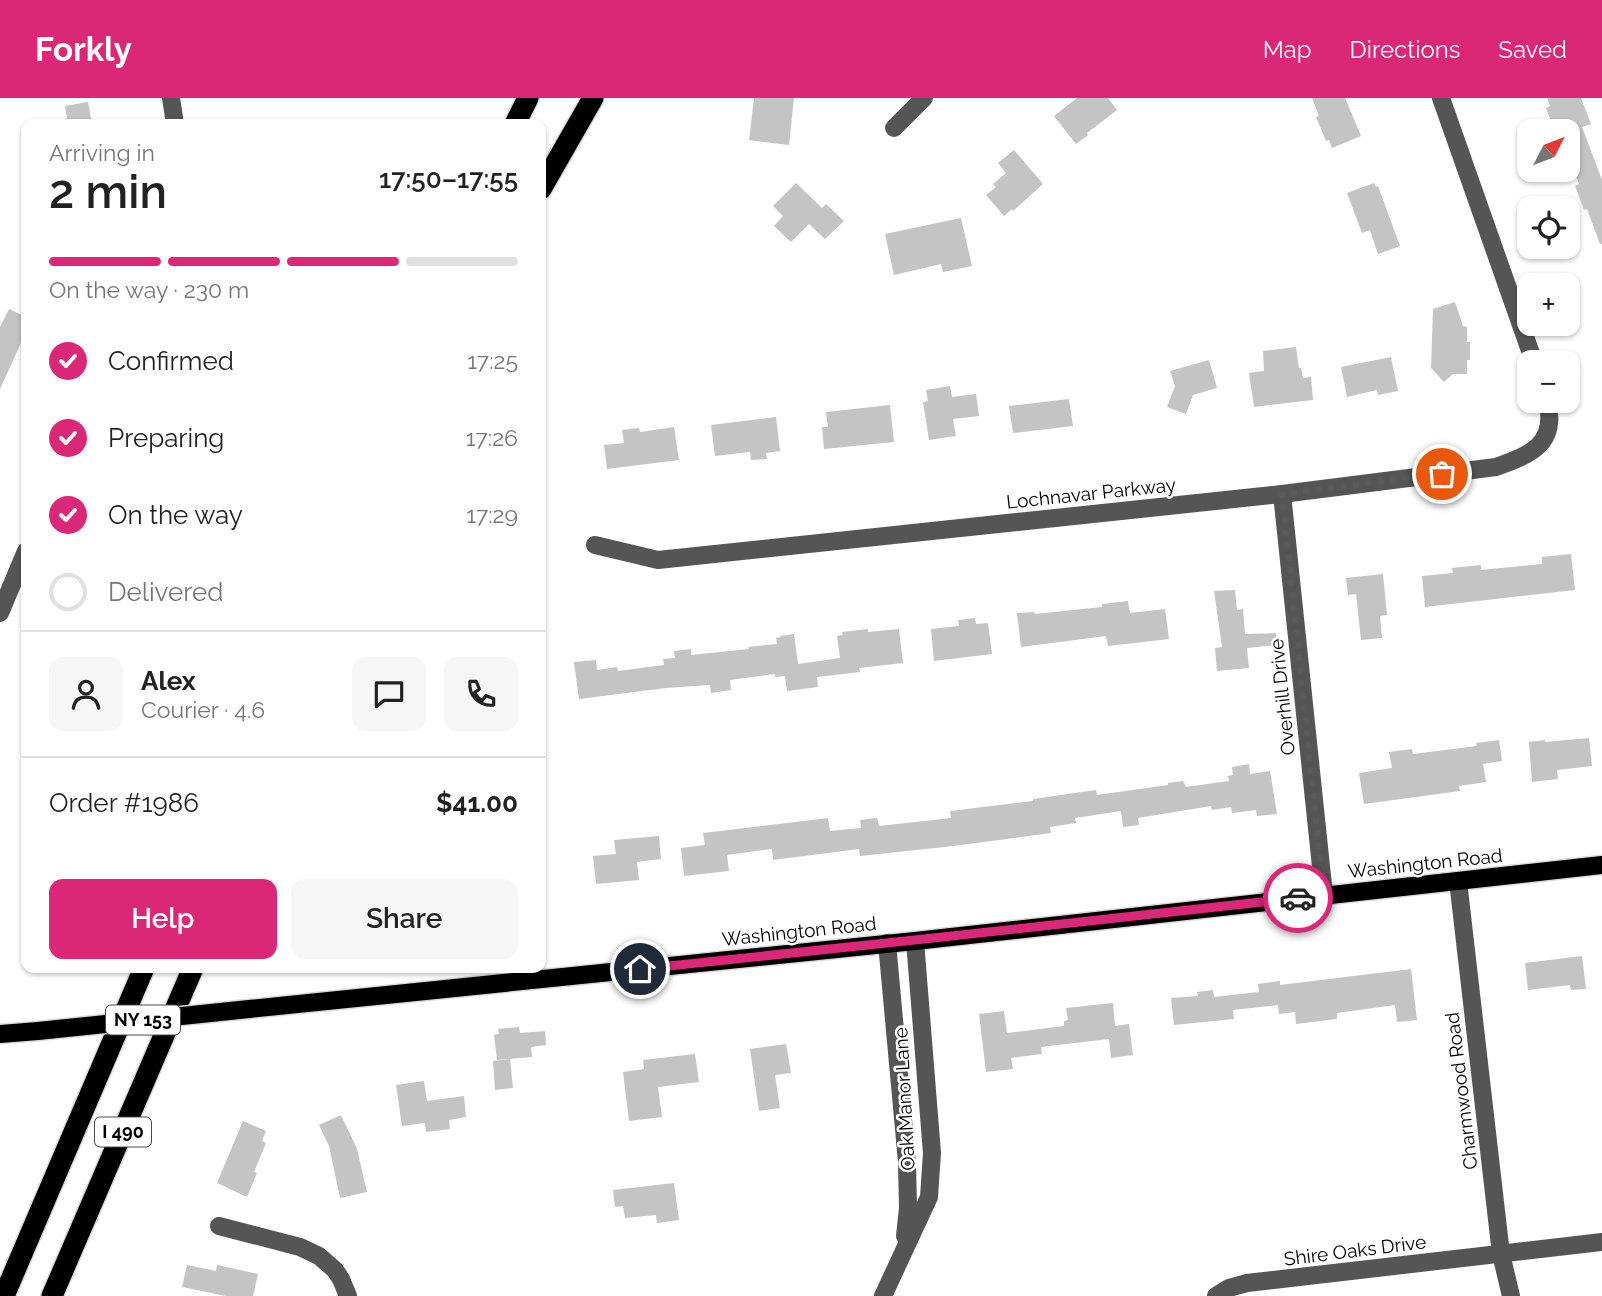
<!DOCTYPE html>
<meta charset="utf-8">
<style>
:root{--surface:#fff;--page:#f6f6f6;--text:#222;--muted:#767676;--line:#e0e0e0;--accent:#db2777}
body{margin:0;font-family:Raleway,sans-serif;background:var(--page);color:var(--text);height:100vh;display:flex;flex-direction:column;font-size:26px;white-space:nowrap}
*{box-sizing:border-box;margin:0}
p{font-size:23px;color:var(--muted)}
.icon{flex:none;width:38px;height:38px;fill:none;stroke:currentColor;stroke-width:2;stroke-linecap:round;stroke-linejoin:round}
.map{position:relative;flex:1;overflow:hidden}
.panel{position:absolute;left:21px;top:21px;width:525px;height:854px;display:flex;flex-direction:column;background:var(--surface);border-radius:14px;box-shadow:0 2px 5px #0004}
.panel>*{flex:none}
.needle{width:46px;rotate:48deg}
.tools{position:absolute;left:1517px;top:21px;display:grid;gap:14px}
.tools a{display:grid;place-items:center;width:63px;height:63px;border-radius:14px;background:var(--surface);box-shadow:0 2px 5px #0004;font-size:35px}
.pin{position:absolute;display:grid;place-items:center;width:60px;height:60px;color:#fff;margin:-30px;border:4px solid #fff;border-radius:50%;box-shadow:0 2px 7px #0007}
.courier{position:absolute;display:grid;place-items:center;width:70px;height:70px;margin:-35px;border:5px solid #db2777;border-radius:50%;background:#fff;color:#222;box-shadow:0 2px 9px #0007}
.headline em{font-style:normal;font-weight:600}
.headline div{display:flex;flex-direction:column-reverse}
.headline{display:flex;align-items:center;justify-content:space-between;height:119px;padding:0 28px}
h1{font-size:46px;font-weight:600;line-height:52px}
.bar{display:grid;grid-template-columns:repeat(4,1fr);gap:10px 7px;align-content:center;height:84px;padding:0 28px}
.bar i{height:9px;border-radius:5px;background:var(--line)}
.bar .current{background:var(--accent)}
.bar p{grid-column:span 4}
.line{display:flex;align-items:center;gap:18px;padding:0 28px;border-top:2px solid var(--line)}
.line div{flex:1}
.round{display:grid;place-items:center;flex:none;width:74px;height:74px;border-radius:14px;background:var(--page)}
ol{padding:0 28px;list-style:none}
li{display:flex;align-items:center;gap:21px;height:77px}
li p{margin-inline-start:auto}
li .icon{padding:7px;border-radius:50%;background:var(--accent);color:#fff;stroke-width:4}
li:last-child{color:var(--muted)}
li i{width:38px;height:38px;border:4px solid var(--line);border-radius:50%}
.action{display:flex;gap:14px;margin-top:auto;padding:14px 28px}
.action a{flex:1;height:80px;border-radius:14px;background:var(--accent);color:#fff;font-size:28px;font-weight:600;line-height:80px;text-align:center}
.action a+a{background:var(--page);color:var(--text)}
header{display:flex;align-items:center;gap:42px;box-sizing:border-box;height:98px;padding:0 35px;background:var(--accent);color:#fff}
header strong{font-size:33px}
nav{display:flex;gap:38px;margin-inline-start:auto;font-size:24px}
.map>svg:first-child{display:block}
.building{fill:#c4c4c4}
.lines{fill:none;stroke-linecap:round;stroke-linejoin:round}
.major-casing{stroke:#dbdbdb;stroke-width:21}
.highway-casing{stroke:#dbdbdb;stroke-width:24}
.minor{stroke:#555;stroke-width:18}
.major{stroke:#000;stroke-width:18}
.highway{stroke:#000;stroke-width:21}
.major-bridge-casing{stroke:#dbdbdb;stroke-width:21;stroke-linecap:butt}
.major-bridge{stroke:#000;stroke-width:18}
.done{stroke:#595959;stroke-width:7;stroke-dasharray:0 12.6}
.route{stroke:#db2777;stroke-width:9}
.labels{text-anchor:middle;stroke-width:5;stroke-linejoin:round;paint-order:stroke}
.shield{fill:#fff;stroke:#4c4c4c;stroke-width:2}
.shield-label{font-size:18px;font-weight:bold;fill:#000}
.street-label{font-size:19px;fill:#000;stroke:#fff}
</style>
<header>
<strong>Forkly</strong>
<nav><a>Map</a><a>Directions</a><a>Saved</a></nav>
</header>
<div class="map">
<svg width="1602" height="1198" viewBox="0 0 1602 1198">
<rect width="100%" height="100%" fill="#fff"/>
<g class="building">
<path d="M 754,0 L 794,0 L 789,47 L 749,42 Z"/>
<path d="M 1077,0 L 1108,0 L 1117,12 L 1087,35 L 1088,37 L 1076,46 L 1054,18 Z"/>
<path d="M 1312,0 L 1345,0 L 1361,38 L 1332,50 L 1329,42 L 1326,43 L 1316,19 L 1319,18 Z"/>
<path d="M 1547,0 L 1581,0 L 1591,26 L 1582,29 L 1602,82 L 1602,146 L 1600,146 L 1587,111 L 1584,112 L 1575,88 L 1579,86 L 1568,56 L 1568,33 L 1559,33 L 1556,24 L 1552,26 L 1546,10 L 1550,8 Z"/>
<path d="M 88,4 L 92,26 L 68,26 L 65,8 Z"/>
<path d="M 1014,52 L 1043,86 L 1013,113 L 1012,111 L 1004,118 L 986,97 L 996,89 L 993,86 L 1006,75 L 998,65 Z"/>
<path d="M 796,85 L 822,110 L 826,106 L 844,123 L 825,141 L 809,126 L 791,144 L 774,128 L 783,118 L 773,108 Z"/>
<path d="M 1374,85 L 1376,89 L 1378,88 L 1400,148 L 1378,156 L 1370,132 L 1362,135 L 1347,95 Z"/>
<path d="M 961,120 L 972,168 L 943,174 L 941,166 L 894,177 L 885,136 Z"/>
<path d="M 1455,204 L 1463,228 L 1467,229 L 1467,244 L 1470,244 L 1470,262 L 1467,262 L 1467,276 L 1453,276 L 1444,284 L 1431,270 L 1433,211 Z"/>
<path d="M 9,211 L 26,219 L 26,234 L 0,291 L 0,229 Z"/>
<path d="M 1296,249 L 1299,270 L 1301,270 L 1303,280 L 1311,279 L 1313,302 L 1254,309 L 1249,275 L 1264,273 L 1263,253 Z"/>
<path d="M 1391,259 L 1398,293 L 1378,297 L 1377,292 L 1347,299 L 1341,269 Z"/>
<path d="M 1209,262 L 1217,290 L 1193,297 L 1186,316 L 1167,309 L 1175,288 L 1170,273 Z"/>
<path d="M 950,288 L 952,299 L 976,296 L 979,318 L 953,321 L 956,338 L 929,342 L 923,304 L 928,303 L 926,292 Z"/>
<path d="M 1069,301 L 1073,328 L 1013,335 L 1009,308 Z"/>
<path d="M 890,307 L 894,344 L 824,351 L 822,329 L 828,329 L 826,314 Z"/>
<path d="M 776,319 L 780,353 L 766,355 L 767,361 L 751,362 L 750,354 L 715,358 L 711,327 Z"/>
<path d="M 674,329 L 679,362 L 607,371 L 604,347 L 624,345 L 622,332 L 639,330 L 640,334 Z"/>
<path d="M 1571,456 L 1575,492 L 1425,509 L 1422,478 L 1453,475 L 1452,470 L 1481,467 L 1481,472 L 1542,466 L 1542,459 Z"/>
<path d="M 1383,476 L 1387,517 L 1380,518 L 1382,540 L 1361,542 L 1356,496 L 1348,497 L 1346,480 Z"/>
<path d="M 1235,492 L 1237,512 L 1243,511 L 1245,536 L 1276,535 L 1277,547 L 1247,550 L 1249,570 L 1217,573 L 1215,550 L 1222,549 L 1214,493 Z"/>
<path d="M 1128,503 L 1130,515 L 1165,511 L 1169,541 L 1108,548 L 1106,538 L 1021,549 L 1017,515 L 1034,514 L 1035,516 L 1102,509 L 1102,506 Z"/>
<path d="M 975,520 L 976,526 L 988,525 L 992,556 L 934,563 L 931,531 L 959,528 L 958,522 Z"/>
<path d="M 868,531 L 868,534 L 899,531 L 903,565 L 859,570 L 860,574 L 817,579 L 818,589 L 787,593 L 785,578 L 775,579 L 775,576 L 730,582 L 731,592 L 711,595 L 710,587 L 666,590 L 579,601 L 574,564 L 596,562 L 597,572 L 617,569 L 618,573 L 664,567 L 663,561 L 675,560 L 674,553 L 691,551 L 691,557 L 749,551 L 748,549 L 777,546 L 776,540 L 781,539 L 780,538 L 794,536 L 798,566 L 840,560 L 837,538 L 843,537 L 842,534 Z"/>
<path d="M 1589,640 L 1592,668 L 1557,672 L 1558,681 L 1532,684 L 1529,644 L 1545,642 L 1545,644 Z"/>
<path d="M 1499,642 L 1502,663 L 1483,666 L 1486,684 L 1459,688 L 1460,693 L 1364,706 L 1359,675 L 1392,670 L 1389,654 L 1412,651 L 1413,656 L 1477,648 L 1476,645 Z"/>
<path d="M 1249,666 L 1250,676 L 1270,673 L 1277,716 L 1257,718 L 1256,712 L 1232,715 L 1231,709 L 1212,712 L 1211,708 L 1138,720 L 1139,727 L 1123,729 L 1121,713 L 1075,720 L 1076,725 L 1050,729 L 1051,735 L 954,748 L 860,758 L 859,751 L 773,762 L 772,751 L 727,757 L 729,773 L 684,778 L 681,750 L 705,747 L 703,735 L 828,720 L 830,733 L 861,730 L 860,722 L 877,720 L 879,728 L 951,720 L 950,713 L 1033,703 L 1033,701 L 1096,692 L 1097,697 L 1168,687 L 1168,685 L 1183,683 L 1186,689 L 1229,683 L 1228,678 L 1233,677 L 1232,669 Z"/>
<path d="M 659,738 L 661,761 L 637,764 L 639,782 L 596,786 L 593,758 L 616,756 L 614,742 Z"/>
<path d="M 1582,858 L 1586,891 L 1571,892 L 1570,887 L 1528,892 L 1525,865 Z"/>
<path d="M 1411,871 L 1417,922 L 1397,924 L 1395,907 L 1337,915 L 1337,921 L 1296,926 L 1295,914 L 1279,916 L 1278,907 L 1233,912 L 1234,921 L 1174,927 L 1171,900 L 1198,898 L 1197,894 L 1213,892 L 1214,899 L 1259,894 L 1258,886 L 1280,883 L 1280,887 Z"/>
<path d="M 1113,905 L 1115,928 L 1129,926 L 1133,957 L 1111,960 L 1109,941 L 1041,949 L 1042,956 L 1011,960 L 1013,971 L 986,974 L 979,916 L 1004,913 L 1007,935 L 1064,928 L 1064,923 L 1068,922 L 1066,910 Z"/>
<path d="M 519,929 L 520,935 L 545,933 L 546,947 L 531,949 L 532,959 L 497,962 L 494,937 L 499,936 L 498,931 Z"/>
<path d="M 786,946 L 791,975 L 775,977 L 780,1010 L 759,1013 L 750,951 Z"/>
<path d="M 695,956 L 699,984 L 658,989 L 662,1019 L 629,1023 L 623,974 L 644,971 L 643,962 Z"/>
<path d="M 510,961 L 513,990 L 495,992 L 493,963 Z"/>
<path d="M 424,983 L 427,1003 L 464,998 L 466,1019 L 449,1022 L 450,1031 L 426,1034 L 425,1025 L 402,1028 L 396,987 Z"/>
<path d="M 341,1017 L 357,1051 L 367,1094 L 340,1100 L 329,1048 L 319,1027 Z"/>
<path d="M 243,1023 L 266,1033 L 262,1043 L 266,1045 L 254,1074 L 257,1075 L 247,1099 L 217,1085 Z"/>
<path d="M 674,1085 L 679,1122 L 657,1125 L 656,1117 L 625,1120 L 623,1108 L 615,1109 L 613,1092 Z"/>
<path d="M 187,1167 L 216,1173 L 217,1167 L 258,1176 L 253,1198 L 226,1198 L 182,1189 Z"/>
</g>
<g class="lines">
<defs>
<g id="major">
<path d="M 249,911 L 915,843 L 1602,767"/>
<path d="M 0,936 L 38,933"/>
</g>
<g id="highway">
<path d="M 515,26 L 528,0"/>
<path d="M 541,91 L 593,0"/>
<path d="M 4,1198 L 144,870"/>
<path d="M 52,1198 L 193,870"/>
</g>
</defs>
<use href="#major" class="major-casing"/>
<use href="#highway" class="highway-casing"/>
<g class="minor">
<path d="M 171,0 L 175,26"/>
<path d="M 1441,0 L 1534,264"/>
<path d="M 894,30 L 924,0"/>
<path d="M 1282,396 L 1324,797"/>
<path d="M 595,447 L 658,462 L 1282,396 L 1496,369 C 1530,357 1558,346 1547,303"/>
<path d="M 0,515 L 26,453"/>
<path d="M 1458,783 L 1501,1156 L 1511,1198"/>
<path d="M 887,845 L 907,1064 L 908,1110 L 905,1138"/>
<path d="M 219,1128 L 300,1149 L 319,1158 L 335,1172 L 341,1181 L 348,1198"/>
<path d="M 883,1198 L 929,1099 L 932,1055 L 915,843"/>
<path d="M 1216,1198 L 1229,1190 L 1247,1185 L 1602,1144"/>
</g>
<use href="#major" class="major"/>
<use href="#highway" class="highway"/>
<defs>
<path id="major-bridge" d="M 38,933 L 249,911"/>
</defs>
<use href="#major-bridge" class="major-bridge-casing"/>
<use href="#major-bridge" class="major-bridge"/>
</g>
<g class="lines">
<path class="done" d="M 1298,800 L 1324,797 L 1282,396 L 1442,376"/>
<path class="route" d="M 640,871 L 915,842 L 1298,800"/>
</g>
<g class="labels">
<g class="shield">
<rect x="106" y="907.5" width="74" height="29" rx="5"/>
<rect x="95" y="1019.5" width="56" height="29" rx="5"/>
</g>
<g class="shield-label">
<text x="143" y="928">NY 153</text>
<text x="123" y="1040">I 490</text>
</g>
<g class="street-label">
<text transform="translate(1091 395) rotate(-6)" y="7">Lochnavar Parkway</text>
<text transform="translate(1282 599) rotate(-96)" y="7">Overhill Drive</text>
<text transform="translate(1425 765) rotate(-6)" y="7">Washington Road</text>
<text transform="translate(799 833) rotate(-6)" y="7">Washington Road</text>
<text transform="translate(1461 993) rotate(-97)" y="7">Charmwood Road</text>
<text transform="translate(904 1001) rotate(-93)" y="7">Oak Manor Lane</text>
<text transform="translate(1355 1152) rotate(-7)" y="7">Shire Oaks Drive</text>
</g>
</g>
</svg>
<div class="tools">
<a><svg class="needle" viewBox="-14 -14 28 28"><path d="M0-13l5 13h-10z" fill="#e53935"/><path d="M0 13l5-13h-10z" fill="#767676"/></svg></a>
<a><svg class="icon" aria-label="locate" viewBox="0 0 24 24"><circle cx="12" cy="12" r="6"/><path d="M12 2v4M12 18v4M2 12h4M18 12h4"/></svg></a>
<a>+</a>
<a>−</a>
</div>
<div class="pin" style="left:1442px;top:376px;background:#ea580c"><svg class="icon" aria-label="bag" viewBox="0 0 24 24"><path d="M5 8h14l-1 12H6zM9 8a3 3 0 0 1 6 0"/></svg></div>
<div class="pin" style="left:640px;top:871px;background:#1f2937"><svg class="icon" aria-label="home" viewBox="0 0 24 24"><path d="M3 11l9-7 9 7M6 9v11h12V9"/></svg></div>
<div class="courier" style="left:1298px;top:800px"><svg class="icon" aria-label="car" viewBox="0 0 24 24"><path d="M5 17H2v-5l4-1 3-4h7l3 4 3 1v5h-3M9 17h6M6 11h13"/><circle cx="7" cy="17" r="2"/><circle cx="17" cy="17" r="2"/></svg></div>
<section class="panel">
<div class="headline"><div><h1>2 min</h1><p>Arriving in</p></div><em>17:50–17:55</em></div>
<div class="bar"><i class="current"></i><i class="current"></i><i class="current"></i><i></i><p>On the way · 230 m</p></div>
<ol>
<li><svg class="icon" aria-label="check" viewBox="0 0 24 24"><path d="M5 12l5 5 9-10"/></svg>Confirmed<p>17:25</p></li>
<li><svg class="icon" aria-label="check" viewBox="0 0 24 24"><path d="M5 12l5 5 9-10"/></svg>Preparing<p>17:26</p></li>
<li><svg class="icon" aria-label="check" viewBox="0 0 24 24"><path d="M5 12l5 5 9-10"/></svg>On the way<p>17:29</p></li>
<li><i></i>Delivered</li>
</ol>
<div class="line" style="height:126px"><a class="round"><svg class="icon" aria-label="person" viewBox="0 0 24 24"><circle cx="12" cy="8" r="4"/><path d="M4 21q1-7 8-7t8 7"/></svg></a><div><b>Alex</b><p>Courier · 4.6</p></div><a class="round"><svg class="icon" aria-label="chat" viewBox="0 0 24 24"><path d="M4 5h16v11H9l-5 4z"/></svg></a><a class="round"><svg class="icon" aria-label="phone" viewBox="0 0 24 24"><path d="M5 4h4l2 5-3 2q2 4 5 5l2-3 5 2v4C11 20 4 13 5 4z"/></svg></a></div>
<div class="line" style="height:91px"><div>Order #1986</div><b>$41.00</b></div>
<div class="action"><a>Help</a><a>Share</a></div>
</section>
</div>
